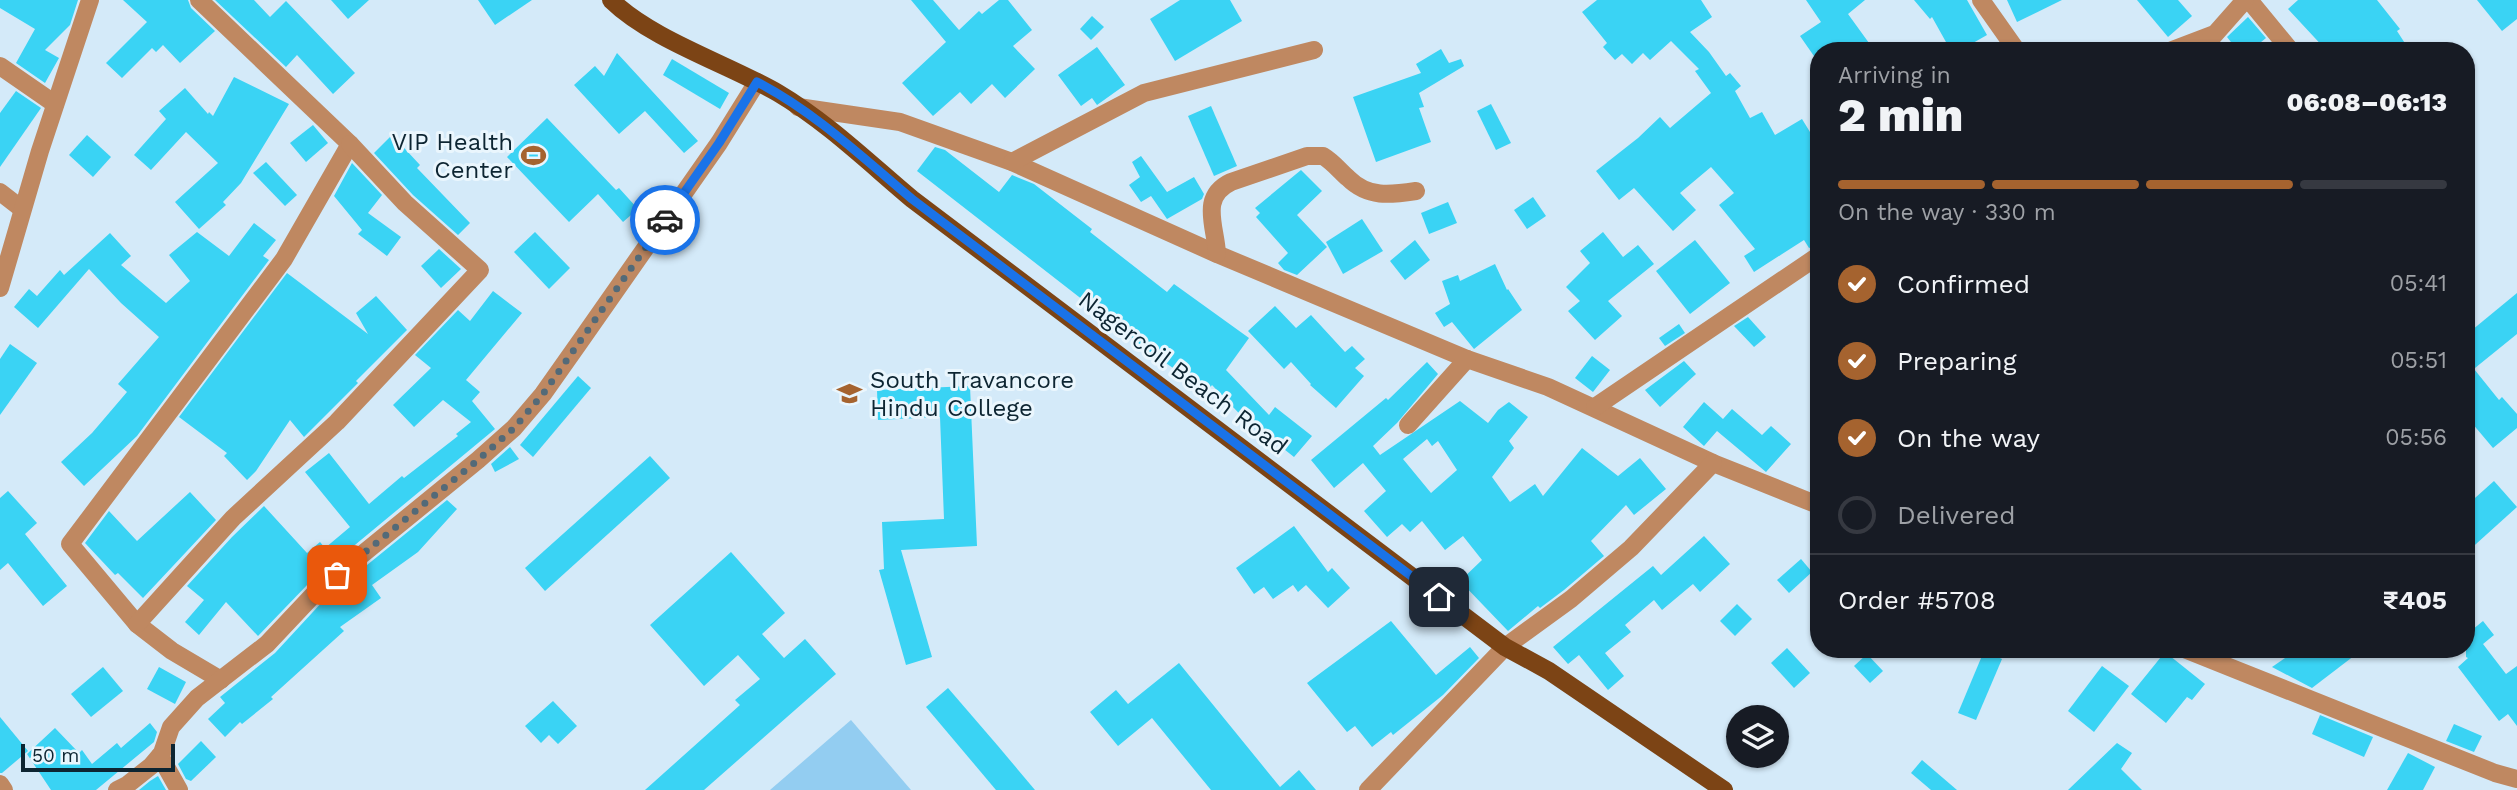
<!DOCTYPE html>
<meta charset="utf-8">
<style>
:root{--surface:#171b24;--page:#20242c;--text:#f1f3f6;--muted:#9ea1a6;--line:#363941;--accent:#a5632f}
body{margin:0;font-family:"Work Sans",sans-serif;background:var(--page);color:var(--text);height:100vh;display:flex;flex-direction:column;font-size:26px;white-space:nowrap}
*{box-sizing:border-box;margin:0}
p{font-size:23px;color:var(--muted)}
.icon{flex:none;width:38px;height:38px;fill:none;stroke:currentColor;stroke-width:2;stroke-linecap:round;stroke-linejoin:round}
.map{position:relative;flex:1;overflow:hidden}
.side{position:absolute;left:1810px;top:42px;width:665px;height:616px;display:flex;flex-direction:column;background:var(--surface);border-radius:28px;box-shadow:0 2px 5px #0004}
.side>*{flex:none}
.buttons{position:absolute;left:1726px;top:705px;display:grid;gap:14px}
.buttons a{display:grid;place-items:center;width:63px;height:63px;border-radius:50%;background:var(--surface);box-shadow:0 2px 5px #0004;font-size:35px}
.scale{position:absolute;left:21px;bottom:18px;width:154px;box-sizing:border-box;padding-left:7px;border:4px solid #0d2532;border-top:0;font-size:19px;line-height:24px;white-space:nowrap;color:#0d2532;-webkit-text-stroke:5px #eaf6fd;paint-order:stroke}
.pin{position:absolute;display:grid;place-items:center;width:60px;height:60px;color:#fff;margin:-30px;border-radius:14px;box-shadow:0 4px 10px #0006}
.courier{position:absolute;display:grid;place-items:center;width:70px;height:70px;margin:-35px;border:5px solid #1a73e8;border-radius:50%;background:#fff;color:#222;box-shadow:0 2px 9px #0007}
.overview em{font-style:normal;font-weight:800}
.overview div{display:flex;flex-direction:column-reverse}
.overview{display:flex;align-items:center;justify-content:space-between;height:119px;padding:0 28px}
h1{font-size:46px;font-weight:800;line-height:52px}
.bar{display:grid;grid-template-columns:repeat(4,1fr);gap:10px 7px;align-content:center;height:84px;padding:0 28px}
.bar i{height:9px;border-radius:5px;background:var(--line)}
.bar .selected{background:var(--accent)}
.bar p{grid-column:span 4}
.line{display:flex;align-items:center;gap:18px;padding:0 28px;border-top:2px solid var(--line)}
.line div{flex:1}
ol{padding:0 28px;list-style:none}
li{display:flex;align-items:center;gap:21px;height:77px}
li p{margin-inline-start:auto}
li .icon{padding:7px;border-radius:50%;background:var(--accent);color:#fff;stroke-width:4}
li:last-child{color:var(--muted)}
li i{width:38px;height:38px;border:4px solid var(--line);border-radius:50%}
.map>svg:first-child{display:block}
.green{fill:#93cdf1}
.building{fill:#3ad3f4;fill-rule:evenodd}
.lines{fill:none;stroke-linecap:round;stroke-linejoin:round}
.minor{stroke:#bf8861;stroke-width:18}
.major{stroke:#7c4415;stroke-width:18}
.done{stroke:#536a78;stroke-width:7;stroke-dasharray:0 12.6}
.route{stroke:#1a73e8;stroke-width:9}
.labels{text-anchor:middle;stroke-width:6;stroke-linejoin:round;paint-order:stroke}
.poi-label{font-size:24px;fill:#0d2532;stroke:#eaf6fd;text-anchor:end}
.street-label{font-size:24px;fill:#0d2532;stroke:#eaf6fd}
</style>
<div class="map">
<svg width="2517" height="790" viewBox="0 0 2517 790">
<rect width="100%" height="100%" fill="#d4eaf9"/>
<path class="green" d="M 851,720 L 911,790 L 770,790 Z"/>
<g class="building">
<path d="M 0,0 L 78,0 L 70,25 L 45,50 L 59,58 L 45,83 L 16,63 L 35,29 L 0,8 Z"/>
<path d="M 123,0 L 188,0 L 191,8 L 215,31 L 180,63 L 163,45 L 156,52 L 152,48 L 122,78 L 106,63 L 147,22 Z"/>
<path d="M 215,0 L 254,0 L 270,17 L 286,1 L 355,73 L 333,94 L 297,55 L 286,67 Z"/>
<path d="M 331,0 L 369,0 L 348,19 Z"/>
<path d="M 478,0 L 532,0 L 495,25 Z"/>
<path d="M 911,0 L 933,0 L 959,30 L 979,11 L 982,14 L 999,0 L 1008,0 L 1032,30 L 1013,46 L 1035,69 L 1005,98 L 992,84 L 971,104 L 960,92 L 933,116 L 902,83 L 946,42 Z"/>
<path d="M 1180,0 L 1230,0 L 1242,21 L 1175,61 L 1150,19 Z"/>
<path d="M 1597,0 L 1701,0 L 1712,17 L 1690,32 L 1709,52 L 1726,76 L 1730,73 L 1741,86 L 1735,91 L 1750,118 L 1762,112 L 1775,135 L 1802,119 L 1818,145 L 1818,245 L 1809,248 L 1804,240 L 1754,272 L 1744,256 L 1755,249 L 1719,205 L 1734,193 L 1711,167 L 1680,193 L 1696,210 L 1673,231 L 1634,188 L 1619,200 L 1596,171 L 1638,138 L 1660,117 L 1670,128 L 1711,93 L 1695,71 L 1699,69 L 1671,41 L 1650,60 L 1643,53 L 1632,64 L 1622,54 L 1615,60 L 1603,47 L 1607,43 L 1582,12 Z"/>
<path d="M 1806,0 L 1865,0 L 1848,14 L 1869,43 L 1858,51 L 1842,51 L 1837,44 L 1828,51 L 1818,51 L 1818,57 L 1816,59 L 1800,36 L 1821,22 Z"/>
<path d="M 1914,0 L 1967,0 L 1987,35 L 1959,51 L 1951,51 L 1932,17 L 1930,19 Z"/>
<path d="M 2007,0 L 2062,0 L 2017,22 Z"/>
<path d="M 2137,0 L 2178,0 L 2192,16 L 2168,37 Z"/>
<path d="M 2298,0 L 2377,0 L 2400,29 L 2397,31 L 2410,51 L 2327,51 L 2288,9 Z"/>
<path d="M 2477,0 L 2517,0 L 2517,19 L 2502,31 Z"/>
<path d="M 1092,16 L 1104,27 L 1091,40 L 1080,29 Z"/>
<path d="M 2248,17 L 2266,38 L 2250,51 L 2238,51 L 2227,37 Z"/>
<path d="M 1097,47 L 1125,85 L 1097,105 L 1092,98 L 1081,106 L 1058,75 Z"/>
<path d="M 1441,49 L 1449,63 L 1461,59 L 1464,66 L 1419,93 L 1424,107 L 1419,108 L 1431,142 L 1376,162 L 1353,97 L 1421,73 L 1416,64 Z"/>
<path d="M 617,53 L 698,141 L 684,153 L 645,111 L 619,134 L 574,85 L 595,66 L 604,76 Z"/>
<path d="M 672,59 L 729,93 L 720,109 L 663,75 Z"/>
<path d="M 234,77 L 289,104 L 241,183 L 223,202 L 226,205 L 199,229 L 175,202 L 218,163 L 186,132 L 151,170 L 134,155 L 166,119 L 159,111 L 185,88 L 208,114 L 209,112 L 213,116 Z"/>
<path d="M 16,91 L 41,108 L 0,167 L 0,113 Z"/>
<path d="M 1491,104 L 1511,143 L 1496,150 L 1477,111 Z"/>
<path d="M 1211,106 L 1237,166 L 1214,176 L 1188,116 Z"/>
<path d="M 547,118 L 616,190 L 619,188 L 638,209 L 623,222 L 598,194 L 569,222 L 507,157 Z"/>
<path d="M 313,125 L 328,143 L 306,162 L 290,143 Z"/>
<path d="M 87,135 L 111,157 L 93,177 L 69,155 Z"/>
<path d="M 392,135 L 420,165 L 417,168 L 470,223 L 458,235 L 413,195 L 374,153 Z"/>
<path d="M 935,147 L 945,150 L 999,192 L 1012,175 L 1034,184 L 1092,229 L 1090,232 L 1167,292 L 1174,284 L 1249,338 L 1226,370 L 1269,415 L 1275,407 L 1312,436 L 1294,457 L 1256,427 L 1254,429 L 1212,385 L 1207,392 L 1146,349 L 917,171 Z"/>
<path d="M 1141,156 L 1167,192 L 1194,177 L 1204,194 L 1202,199 L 1167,219 L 1151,196 L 1141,202 L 1129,185 L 1140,177 L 1132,162 Z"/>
<path d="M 266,162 L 297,195 L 285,206 L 253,173 Z"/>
<path d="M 352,163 L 382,195 L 368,213 L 401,237 L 387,256 L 358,234 L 362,230 L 334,196 Z"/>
<path d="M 1301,170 L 1322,191 L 1297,215 L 1327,247 L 1297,275 L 1284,270 L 1278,263 L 1288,253 L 1256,217 L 1260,213 L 1255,208 Z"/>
<path d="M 1533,197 L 1546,216 L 1527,229 L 1514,210 Z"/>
<path d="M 1448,202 L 1457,223 L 1429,234 L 1421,213 Z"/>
<path d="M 1362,219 L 1383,251 L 1343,274 L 1326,242 Z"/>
<path d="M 254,223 L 276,240 L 263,256 L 269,260 L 137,436 L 84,486 L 61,462 L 92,433 L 127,392 L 118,384 L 159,337 L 121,303 L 89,269 L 38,328 L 14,307 L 29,289 L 37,296 L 60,270 L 64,275 L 110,233 L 131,256 L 121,265 L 166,303 L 190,281 L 169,255 L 197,232 L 229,256 Z"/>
<path d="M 535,232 L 570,268 L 549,289 L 514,252 Z"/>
<path d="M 1603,232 L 1623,257 L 1638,245 L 1654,264 L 1608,301 L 1622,316 L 1595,340 L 1568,311 L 1580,301 L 1566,287 L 1590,263 L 1580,251 Z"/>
<path d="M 1415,240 L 1430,260 L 1405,280 L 1390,261 Z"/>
<path d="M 1695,240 L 1730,283 L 1690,314 L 1656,271 Z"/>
<path d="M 439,249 L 461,269 L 441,288 L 421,266 Z"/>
<path d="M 1495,264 L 1507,290 L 1508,289 L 1522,310 L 1474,349 L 1452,322 L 1444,327 L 1435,313 L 1450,304 L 1442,281 L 1458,275 L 1460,281 Z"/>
<path d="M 287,273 L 368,334 L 356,313 L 376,296 L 407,330 L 356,381 L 358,383 L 304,437 L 290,420 L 256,471 L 247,480 L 224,456 L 227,453 L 179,417 Z"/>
<path d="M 493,291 L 522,313 L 466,380 L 480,392 L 472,401 L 495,429 L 309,583 L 258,636 L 226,602 L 199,635 L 185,622 L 204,600 L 187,586 L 232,537 L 264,506 L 307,553 L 320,542 L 325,548 L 350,527 L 305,472 L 329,453 L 369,504 L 402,476 L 404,478 L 458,436 L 456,434 L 471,422 L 443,400 L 414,427 L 393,405 L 431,368 L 415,355 L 458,310 L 470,321 Z"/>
<path d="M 2517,293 L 2517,334 L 2475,368 L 2466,357 L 2466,335 Z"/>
<path d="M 1275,306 L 1296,328 L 1311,315 L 1345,352 L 1352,346 L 1365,359 L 1355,368 L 1364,376 L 1336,408 L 1310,385 L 1311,384 L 1291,362 L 1284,369 L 1248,331 Z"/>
<path d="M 1748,317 L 1766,337 L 1754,347 L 1734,326 Z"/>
<path d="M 1679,324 L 1685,333 L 1665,346 L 1659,338 Z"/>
<path d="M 10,344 L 37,363 L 0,415 L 0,359 Z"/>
<path d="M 1592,356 L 1610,370 L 1593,392 L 1575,378 Z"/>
<path d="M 2466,359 L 2499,400 L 2502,397 L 2517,414 L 2517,428 L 2493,448 L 2466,416 Z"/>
<path d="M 1684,361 L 1696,374 L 1660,407 L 1645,390 Z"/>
<path d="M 1427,362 L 1438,374 L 1397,423 L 1373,446 L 1380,455 L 1460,401 L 1488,423 L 1498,410 L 1509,402 L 1528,417 L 1509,441 L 1514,448 L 1492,477 L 1510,502 L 1535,484 L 1543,496 L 1582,448 L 1618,476 L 1640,458 L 1666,489 L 1634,515 L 1626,505 L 1591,541 L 1604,556 L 1564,590 L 1540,608 L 1538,606 L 1508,631 L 1460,581 L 1482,560 L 1463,536 L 1445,550 L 1422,521 L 1410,532 L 1402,524 L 1387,537 L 1364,511 L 1386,491 L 1363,463 L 1334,488 L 1311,460 L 1386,398 L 1388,400 ZM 1427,439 L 1432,446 L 1438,441 L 1457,470 L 1431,493 L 1403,459 Z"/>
<path d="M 578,376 L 591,388 L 533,457 L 520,445 Z"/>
<path d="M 970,386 L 977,546 L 901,550 L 932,657 L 906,665 L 879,570 L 884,569 L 882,522 L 944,519 L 940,417 L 878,420 L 877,390 Z"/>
<path d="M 1704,402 L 1723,419 L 1732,409 L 1762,435 L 1771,426 L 1791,444 L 1766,472 L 1717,431 L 1704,446 L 1683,427 Z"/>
<path d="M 510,447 L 519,459 L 495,472 L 491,464 Z"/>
<path d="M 650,456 L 670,478 L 545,591 L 525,568 Z"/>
<path d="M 2494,481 L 2517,507 L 2466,553 L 2466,506 Z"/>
<path d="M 8,491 L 37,523 L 25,534 L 67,586 L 43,606 L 8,563 L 0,570 L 0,498 Z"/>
<path d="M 190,492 L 216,520 L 143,598 L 118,573 L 115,575 L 85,543 L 109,511 L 137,541 Z"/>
<path d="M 447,500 L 457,509 L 418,552 L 372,585 L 381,598 L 340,627 L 344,631 L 271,697 L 273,699 L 242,724 L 240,722 L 225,737 L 208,719 L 225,703 L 220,697 L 275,653 L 324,600 Z"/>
<path d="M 1294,526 L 1328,572 L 1332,568 L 1350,588 L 1328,608 L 1306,585 L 1298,592 L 1293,585 L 1273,599 L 1264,587 L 1254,594 L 1236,568 Z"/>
<path d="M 1704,536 L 1730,564 L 1700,592 L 1693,584 L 1662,610 L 1654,600 L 1625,625 L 1631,632 L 1605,653 L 1624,676 L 1608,690 L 1579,655 L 1568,664 L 1553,647 L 1653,566 L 1661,575 Z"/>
<path d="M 731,552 L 785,613 L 762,634 L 784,658 L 805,639 L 836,674 L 704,790 L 645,790 L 740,705 L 735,700 L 760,679 L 738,655 L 704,686 L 650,625 Z"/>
<path d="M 1801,559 L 1812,572 L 1789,593 L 1777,580 Z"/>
<path d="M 1737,604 L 1752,619 L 1735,636 L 1720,621 Z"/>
<path d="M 1391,621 L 1436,675 L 1470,647 L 1479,658 L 1443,695 L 1393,735 L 1391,732 L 1372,747 L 1355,726 L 1347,732 L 1307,683 Z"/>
<path d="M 2466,621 L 2472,630 L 2483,621 L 2494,635 L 2483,644 L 2506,674 L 2517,666 L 2517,726 L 2508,714 L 2499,721 L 2458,667 L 2468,658 L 2466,657 Z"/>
<path d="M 1787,648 L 1810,673 L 1794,688 L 1771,663 Z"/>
<path d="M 2298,649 L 2363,649 L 2312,688 L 2272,667 Z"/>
<path d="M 1984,651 L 2002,659 L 1976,720 L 1958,713 Z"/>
<path d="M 2165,652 L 2205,684 L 2192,700 L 2187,697 L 2166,723 L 2131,694 Z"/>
<path d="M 1867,654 L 1883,671 L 1870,683 L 1854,666 Z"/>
<path d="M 1179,663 L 1280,787 L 1299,770 L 1316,790 L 1211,790 L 1152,718 L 1118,746 L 1090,712 L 1116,690 L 1128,704 Z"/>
<path d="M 2102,666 L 2129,686 L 2094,732 L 2068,711 Z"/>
<path d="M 103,667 L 123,691 L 91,717 L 71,694 Z"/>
<path d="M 159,667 L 186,682 L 175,704 L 147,689 Z"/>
<path d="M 948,688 L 998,746 L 1035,790 L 996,790 L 926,707 Z"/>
<path d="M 553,701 L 577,726 L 558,744 L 549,735 L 541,743 L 525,726 Z"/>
<path d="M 2320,715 L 2373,737 L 2364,757 L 2312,734 Z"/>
<path d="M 0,717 L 28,751 L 2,773 L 0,773 Z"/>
<path d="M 150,723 L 157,732 L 154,742 L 96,790 L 51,790 L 27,754 L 55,728 L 79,753 L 82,750 L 92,764 L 117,743 L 121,748 Z"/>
<path d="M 2454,724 L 2482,736 L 2474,752 L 2446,741 Z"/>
<path d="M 201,741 L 216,757 L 191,781 L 186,779 L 178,764 Z"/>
<path d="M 2117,743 L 2132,753 L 2121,769 L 2142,790 L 2068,790 Z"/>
<path d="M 2408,753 L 2435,767 L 2423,790 L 2387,790 Z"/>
<path d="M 1922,760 L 1957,790 L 1931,790 L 1911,773 Z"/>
<path d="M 158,776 L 166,790 L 139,790 L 150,781 Z"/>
</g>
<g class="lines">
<g class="minor">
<path d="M 199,0 L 350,144 L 284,259 L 70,544 L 137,624 L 172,651 L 221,680"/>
<path d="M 1981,0 L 2017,51"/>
<path d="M 2249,0 L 2291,51"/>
<path d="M 2170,51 L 2212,35"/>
<path d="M 2200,51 L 2245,0"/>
<path d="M 0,66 L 55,104"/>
<path d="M 798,107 L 900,122 L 1012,162 L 1217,254 L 1467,359 L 1548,387 L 1713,463 L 1818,505"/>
<path d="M 1012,162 L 1144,93 L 1314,50"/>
<path d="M 0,192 L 22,209"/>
<path d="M 1217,254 C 1216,227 1199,197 1231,182 L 1307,156 L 1323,156 C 1333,162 1340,171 1348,178 C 1368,198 1390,195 1416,191"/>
<path d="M 0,288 L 40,151 L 90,0"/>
<path d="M 1595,407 L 1818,256"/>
<path d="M 1408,425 L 1467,359"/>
<path d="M 137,624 L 233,518 L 337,422 L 480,270 L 405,203 L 350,144"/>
<path d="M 2184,649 L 2495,773 L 2517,779"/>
<path d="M 160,756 L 179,790"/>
<path d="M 0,784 L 4,790"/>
<path d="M 117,790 L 127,785 L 151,766 L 162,753 L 171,727 L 197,698 L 267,644 L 316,592 L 478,460 L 514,428 L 543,394 L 579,343 L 719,143 L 757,82"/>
<path d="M 1368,790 L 1505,647 L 1571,599 L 1631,548 L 1713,463"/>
</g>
<path class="major" d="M 611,0 C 652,40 728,64 778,93 C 827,122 869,163 912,199 L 1505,647 L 1549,671 L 1724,790"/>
</g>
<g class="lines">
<path class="done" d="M 337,575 L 478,460 L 514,428 L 543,394 L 665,220"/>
<path class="route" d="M 665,220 L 719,143 L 757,82 C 815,112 863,158 912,199 L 1439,597"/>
</g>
<defs>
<symbol id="stadium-bare" viewBox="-9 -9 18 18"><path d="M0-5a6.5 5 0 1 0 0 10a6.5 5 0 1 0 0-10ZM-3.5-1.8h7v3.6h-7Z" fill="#a5632f" stroke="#eaf6fd" stroke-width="2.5" paint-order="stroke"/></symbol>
<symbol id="university-bare" viewBox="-9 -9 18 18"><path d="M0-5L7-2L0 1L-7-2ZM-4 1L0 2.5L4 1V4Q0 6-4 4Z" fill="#a5632f" stroke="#eaf6fd" stroke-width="2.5" paint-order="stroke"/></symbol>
</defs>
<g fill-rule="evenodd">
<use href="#stadium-bare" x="516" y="138" width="35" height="35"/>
<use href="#university-bare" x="832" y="376" width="35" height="35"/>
</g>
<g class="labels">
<g class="poi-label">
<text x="513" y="150">VIP Health<tspan x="513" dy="28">Center</tspan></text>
<text x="870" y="388" text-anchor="start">South Travancore<tspan x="870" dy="28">Hindu College</tspan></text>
</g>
<g class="street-label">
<text transform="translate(1183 373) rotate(37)" y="8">Nagercoil Beach Road</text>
</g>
</g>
</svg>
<div class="buttons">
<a><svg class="icon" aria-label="layers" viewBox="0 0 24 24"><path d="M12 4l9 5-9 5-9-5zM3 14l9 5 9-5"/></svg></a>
</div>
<div class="scale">50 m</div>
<div class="pin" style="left:337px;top:575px;background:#ea580c"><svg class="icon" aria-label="bag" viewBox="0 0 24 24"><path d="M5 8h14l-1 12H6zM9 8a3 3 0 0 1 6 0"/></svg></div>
<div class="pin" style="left:1439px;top:597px;background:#1f2937"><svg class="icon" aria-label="home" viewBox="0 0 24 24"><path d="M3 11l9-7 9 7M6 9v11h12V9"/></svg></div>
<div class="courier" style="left:665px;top:220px"><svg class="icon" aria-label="car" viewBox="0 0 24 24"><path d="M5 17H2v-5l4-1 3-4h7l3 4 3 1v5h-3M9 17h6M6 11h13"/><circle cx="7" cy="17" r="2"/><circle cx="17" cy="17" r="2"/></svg></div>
<section class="side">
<div class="overview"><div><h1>2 min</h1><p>Arriving in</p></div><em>06:08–06:13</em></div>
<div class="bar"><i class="selected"></i><i class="selected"></i><i class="selected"></i><i></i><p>On the way · 330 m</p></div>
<ol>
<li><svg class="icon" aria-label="check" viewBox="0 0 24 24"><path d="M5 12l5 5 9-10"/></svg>Confirmed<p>05:41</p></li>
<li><svg class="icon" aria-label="check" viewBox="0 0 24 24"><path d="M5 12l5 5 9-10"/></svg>Preparing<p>05:51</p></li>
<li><svg class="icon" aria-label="check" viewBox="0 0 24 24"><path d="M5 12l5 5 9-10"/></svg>On the way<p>05:56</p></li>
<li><i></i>Delivered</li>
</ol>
<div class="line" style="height:91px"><div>Order #5708</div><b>₹405</b></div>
</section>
</div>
